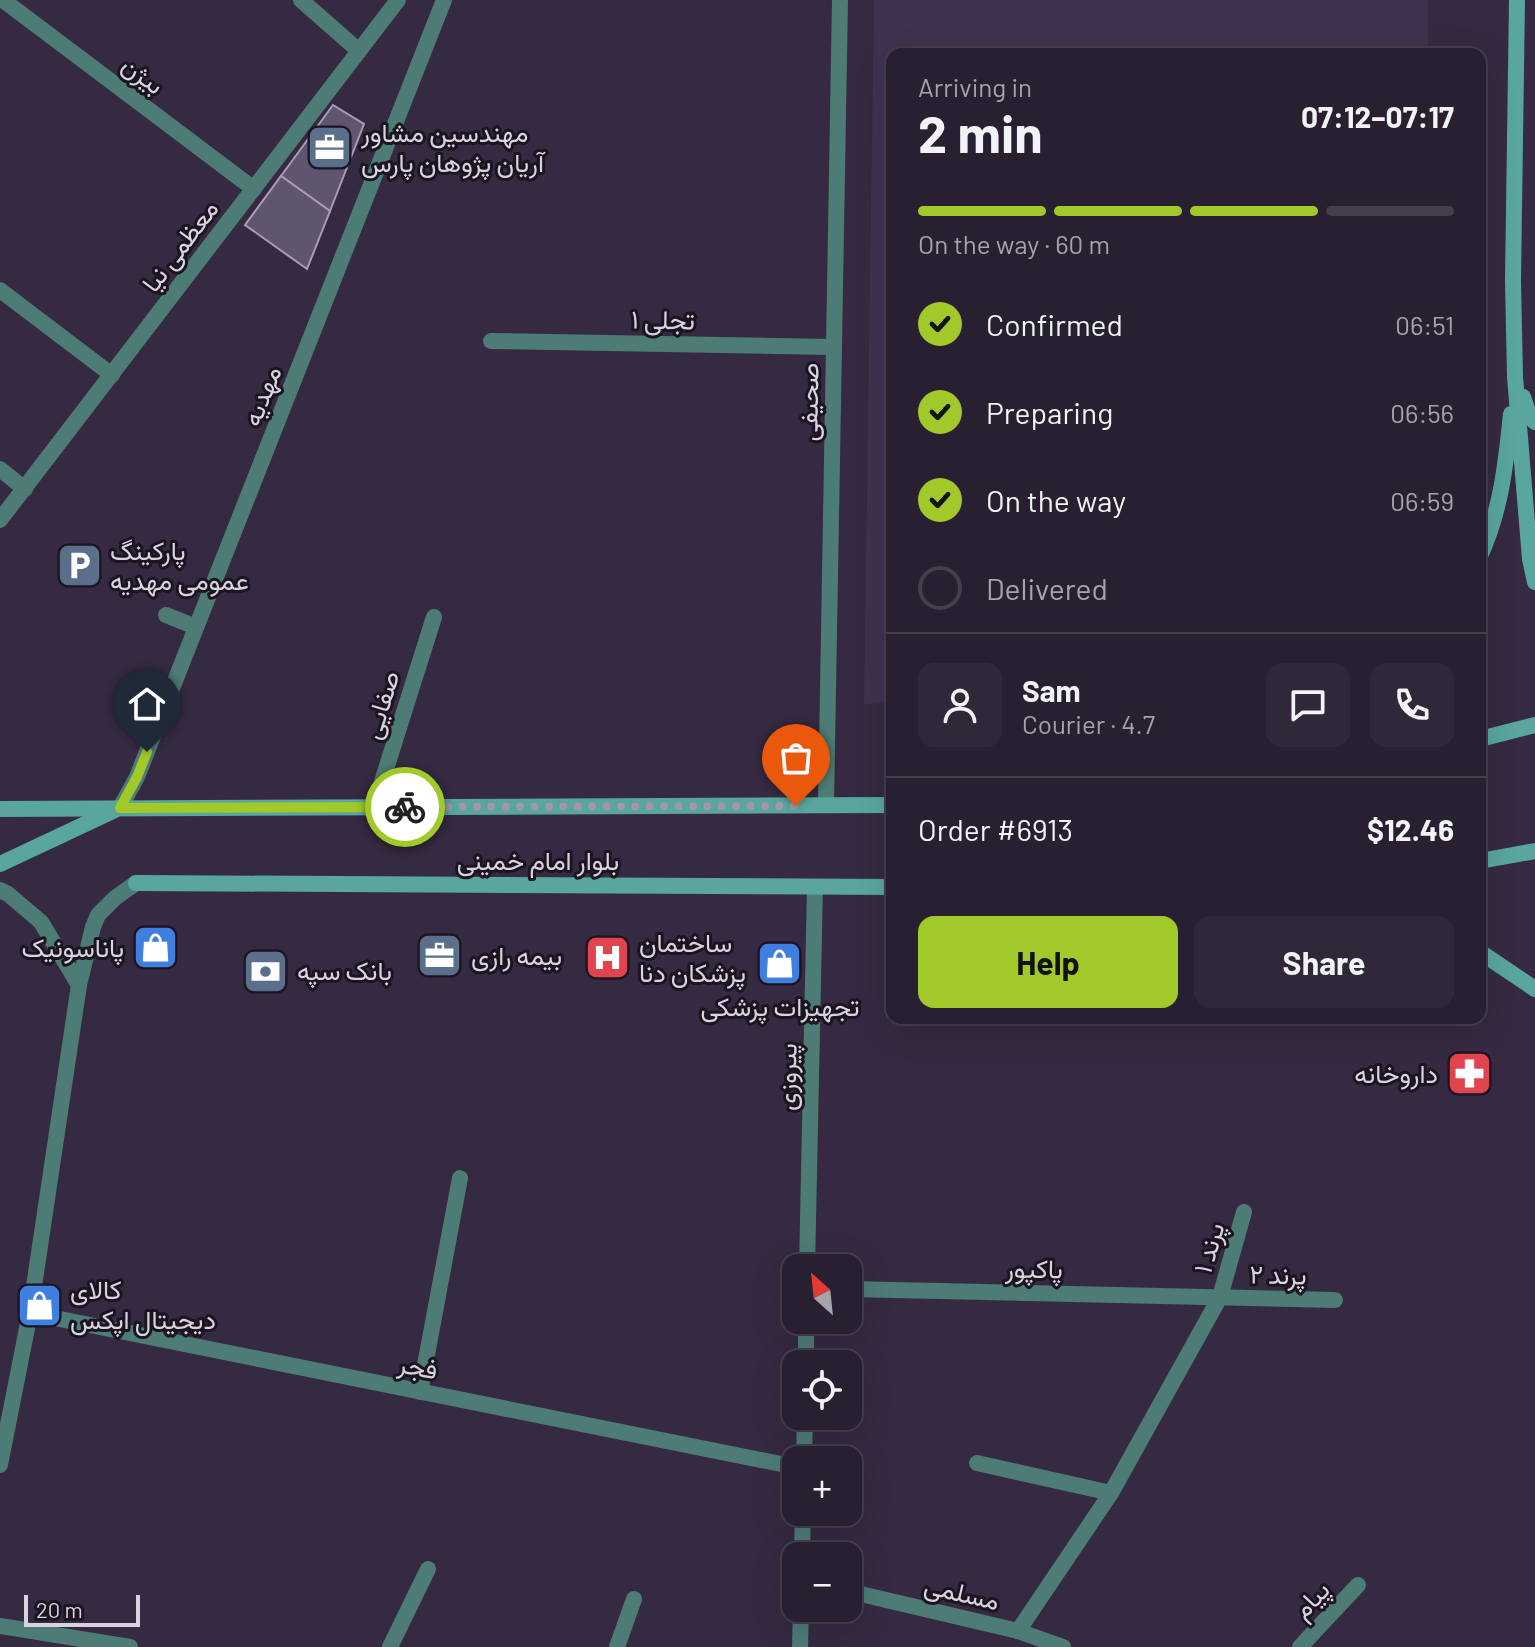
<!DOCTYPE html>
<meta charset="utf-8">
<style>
:root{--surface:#282031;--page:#302839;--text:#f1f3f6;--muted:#a5a3ab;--line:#443e4d;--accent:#a1c92a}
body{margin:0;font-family:Barlow,Vazirmatn,sans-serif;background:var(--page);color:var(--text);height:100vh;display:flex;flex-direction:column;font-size:30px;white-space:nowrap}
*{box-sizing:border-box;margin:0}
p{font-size:26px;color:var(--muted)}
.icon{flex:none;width:44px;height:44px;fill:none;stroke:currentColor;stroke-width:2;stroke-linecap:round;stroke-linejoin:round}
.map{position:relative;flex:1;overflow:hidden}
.sheet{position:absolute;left:886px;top:48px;width:600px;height:976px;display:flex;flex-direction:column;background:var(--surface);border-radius:16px;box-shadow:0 8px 32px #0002,0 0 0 2px var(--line)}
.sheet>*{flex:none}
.needle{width:52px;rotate:333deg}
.controls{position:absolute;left:782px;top:1254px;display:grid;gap:16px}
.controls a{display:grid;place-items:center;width:80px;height:80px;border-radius:16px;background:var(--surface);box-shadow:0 8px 32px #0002,0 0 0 2px var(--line);font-size:40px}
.scale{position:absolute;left:24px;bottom:20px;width:116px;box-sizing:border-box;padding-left:8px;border:4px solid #d9d2e1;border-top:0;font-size:22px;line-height:28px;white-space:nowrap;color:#d9d2e1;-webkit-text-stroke:6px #1a1520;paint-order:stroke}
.pin{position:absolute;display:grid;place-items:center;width:68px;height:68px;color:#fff;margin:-82px -34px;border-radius:50% 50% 50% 0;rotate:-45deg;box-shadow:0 0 8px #0007}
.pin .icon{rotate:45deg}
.courier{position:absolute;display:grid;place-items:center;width:80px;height:80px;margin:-40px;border:6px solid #a1c92a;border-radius:50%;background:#fff;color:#222;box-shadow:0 2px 10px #0007}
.head em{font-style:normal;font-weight:700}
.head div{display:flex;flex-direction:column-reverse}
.head{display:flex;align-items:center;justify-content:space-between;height:136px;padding:0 32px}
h1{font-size:52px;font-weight:700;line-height:60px}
.bar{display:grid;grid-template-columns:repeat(4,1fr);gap:12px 8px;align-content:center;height:96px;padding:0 32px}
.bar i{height:10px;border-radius:6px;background:var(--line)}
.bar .current{background:var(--accent)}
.bar p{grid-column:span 4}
.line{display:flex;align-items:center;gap:20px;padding:0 32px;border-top:2px solid var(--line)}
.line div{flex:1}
.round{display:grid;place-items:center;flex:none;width:84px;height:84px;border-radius:16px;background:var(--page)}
ol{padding:0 32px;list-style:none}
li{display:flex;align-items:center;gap:24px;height:88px}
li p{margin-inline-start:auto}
li .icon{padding:8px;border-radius:50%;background:var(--accent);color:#111;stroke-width:4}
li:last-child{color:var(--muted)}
li i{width:44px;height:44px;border:4px solid var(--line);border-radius:50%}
.cta{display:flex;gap:16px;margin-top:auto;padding:16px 32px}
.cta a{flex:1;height:92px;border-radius:16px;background:var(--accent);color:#111;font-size:32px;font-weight:700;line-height:92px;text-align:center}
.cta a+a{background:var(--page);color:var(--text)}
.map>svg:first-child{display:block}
.built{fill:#3f324f}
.building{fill:#60556f;stroke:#a89cb8;stroke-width:2}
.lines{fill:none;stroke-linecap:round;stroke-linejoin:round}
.service{stroke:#4d7b76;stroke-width:16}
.minor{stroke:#4d7b76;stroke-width:16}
.tertiary{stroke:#4d7b76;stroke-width:16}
.secondary{stroke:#58a69e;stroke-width:16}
.done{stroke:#a097a9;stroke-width:8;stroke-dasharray:0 14.4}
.route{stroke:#a1c92a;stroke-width:10}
.labels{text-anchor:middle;stroke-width:6;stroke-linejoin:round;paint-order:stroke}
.street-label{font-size:26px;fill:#d9d2e1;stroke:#1a1520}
.poi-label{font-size:26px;fill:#d9d2e1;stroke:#1a1520;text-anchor:start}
</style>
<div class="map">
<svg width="1535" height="1647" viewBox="0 0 1535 1647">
<rect width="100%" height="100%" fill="#352a41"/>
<path class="built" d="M 874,0 L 1428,0 L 1428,54 L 892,54 L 892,703 L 864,704 Z"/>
<g class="building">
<path d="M 333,105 L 364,124 L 330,211 L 281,176 Z"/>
<path d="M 281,176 L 330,211 L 307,269 L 245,225 Z"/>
</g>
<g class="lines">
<path class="service" d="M 166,615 L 196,627"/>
<g class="minor">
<path d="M 3,0 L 254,189"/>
<path d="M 301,0 L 359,51"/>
<path d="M 0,290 L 112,375"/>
<path d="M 491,341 L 834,347"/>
<path d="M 0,469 L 25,489"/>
<path d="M 0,520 L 398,0"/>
<path d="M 826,805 L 840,0"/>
<path d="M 374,807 L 434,617"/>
<path d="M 807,1268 L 815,887"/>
<path d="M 848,1289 L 1335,1300"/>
<path d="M 30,1313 L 796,1467"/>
<path d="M 806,1364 L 806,1320"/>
<path d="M 420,1392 L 460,1178"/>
<path d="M 804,1460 L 805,1416"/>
<path d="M 977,1463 L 1111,1493"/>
<path d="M 802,1556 L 803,1512"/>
<path d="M 848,1591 L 1018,1631 L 1063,1647"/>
<path d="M 1018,1631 L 1111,1493 L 1220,1297 L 1244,1212"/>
<path d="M 390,1647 L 428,1569"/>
<path d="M 617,1647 L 634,1599"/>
<path d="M 800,1647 L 801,1608"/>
<path d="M 1300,1647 L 1358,1585"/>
</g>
<g class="tertiary">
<path d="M 120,808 L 137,777 L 444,0"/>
<path d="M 0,890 L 8,894 L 41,922 L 79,985"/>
<path d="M 0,1465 L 30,1313 L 79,985 L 93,927 L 98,915 L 115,898 L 136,883"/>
<path d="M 0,1626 L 130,1647"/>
</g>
<g class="secondary">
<path d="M 1517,0 L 1513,280 L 1515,377 L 1530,559 L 1535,582"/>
<path d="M 1523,397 L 1530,417 L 1535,422"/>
<path d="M 1480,556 C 1501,511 1506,463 1511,414"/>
<path d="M 1480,739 L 1535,725"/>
<path d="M 0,809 L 892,805"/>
<path d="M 1480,861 L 1535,851"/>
<path d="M 0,864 L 115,810"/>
<path d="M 136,883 L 892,887"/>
<path d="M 1480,952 L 1535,989"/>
</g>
</g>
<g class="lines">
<path class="done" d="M 405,807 L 796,806"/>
<path class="route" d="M 147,752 L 137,777 L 120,808 L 405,807"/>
</g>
<defs>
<symbol id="office-square" viewBox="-11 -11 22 22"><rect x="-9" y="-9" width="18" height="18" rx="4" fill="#5c6f8a" stroke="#1a1520"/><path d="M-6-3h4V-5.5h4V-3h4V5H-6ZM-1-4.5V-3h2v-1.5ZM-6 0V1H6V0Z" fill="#fff"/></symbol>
<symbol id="parking-square" viewBox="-11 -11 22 22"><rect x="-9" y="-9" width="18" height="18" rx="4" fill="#5c6f8a" stroke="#1a1520"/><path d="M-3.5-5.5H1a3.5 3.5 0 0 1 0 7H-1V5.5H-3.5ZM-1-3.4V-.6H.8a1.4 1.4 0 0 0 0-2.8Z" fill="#fff"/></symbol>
<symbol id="shop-square" viewBox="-11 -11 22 22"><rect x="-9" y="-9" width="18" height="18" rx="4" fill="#3f7fe0" stroke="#1a1520"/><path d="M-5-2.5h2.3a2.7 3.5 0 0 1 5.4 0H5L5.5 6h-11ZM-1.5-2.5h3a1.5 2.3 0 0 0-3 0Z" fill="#fff"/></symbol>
<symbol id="hospital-square" viewBox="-11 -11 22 22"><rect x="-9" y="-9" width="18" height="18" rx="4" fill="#e0444e" stroke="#1a1520"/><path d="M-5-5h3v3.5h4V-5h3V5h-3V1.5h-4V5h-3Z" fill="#fff"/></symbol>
<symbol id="bank-square" viewBox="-11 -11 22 22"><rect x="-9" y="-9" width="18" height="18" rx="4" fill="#5c6f8a" stroke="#1a1520"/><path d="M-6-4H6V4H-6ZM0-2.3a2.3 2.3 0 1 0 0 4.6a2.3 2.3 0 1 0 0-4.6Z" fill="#fff"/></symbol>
<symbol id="pharmacy-square" viewBox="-11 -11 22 22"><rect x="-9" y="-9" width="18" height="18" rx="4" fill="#e0444e" stroke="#1a1520"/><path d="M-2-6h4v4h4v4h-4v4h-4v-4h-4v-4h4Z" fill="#fff"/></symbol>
</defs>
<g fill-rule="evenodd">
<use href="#office-square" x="304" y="122" width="51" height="51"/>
<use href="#parking-square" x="54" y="540" width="51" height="51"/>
<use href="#shop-square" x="130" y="922" width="51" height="51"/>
<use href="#office-square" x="414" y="930" width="51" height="51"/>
<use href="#hospital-square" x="582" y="932" width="51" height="51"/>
<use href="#shop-square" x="754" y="938" width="51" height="51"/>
<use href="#bank-square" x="240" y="946" width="51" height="51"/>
<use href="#pharmacy-square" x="1444" y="1048" width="51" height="51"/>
<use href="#shop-square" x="14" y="1280" width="51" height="51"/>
</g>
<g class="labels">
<g class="street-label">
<text transform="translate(143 75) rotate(37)" y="9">بیژن</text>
<text transform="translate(180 246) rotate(-53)" y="9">معظمی نیا</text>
<text transform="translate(663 320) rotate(1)" y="9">تجلی ١</text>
<text transform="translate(262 396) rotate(-68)" y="9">مهدیه</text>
<text transform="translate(809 402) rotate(-89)" y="9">صحیفی</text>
<text transform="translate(381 705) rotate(-73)" y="9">صفایی</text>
<text x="538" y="870">بلوار امام خمینی</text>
<text transform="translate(787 1077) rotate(-89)" y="9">پیروزی</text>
<text transform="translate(1209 1248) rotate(-74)" y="9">پرند ۱</text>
<text transform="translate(1034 1269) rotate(1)" y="9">پاکپور</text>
<text transform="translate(1278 1275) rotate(1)" y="9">پرند ۲</text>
<text transform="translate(418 1367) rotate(11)" y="9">فجر</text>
<text transform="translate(962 1593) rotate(13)" y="9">مسلمی</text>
<text transform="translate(1311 1600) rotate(-47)" y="9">پیام</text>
</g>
<g class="poi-label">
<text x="361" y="142">مهندسین مشاور<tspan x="361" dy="30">آریان پژوهان پارس</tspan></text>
<text x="110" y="560">پارکینگ<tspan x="110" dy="30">عمومی مهدیه</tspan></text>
<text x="639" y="952">ساختمان<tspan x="639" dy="30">پزشکان دنا</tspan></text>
<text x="124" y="957" text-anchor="end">پاناسونیک</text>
<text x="471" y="965">بیمه رازی</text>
<text x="297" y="980">بانک سپه</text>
<text x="780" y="1016" text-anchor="middle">تجهیزات پزشکی</text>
<text x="1438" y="1083" text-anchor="end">داروخانه</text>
<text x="70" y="1299">کالای<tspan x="70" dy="30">دیجیتال اپکس</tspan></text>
</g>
</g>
</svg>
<div class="controls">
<a><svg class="needle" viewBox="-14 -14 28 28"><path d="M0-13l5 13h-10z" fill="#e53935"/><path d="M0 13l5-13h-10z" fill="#a5a3ab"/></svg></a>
<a><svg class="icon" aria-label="locate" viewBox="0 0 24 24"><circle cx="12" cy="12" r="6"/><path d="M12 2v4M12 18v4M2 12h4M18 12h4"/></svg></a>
<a>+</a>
<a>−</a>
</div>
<div class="scale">20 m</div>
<div class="pin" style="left:796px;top:806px;background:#ea580c"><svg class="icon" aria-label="bag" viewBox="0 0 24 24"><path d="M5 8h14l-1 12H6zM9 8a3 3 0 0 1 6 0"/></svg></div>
<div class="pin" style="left:147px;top:752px;background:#1f2937"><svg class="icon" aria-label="home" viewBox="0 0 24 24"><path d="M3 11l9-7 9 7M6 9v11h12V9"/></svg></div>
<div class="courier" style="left:405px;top:807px"><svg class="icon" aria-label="bike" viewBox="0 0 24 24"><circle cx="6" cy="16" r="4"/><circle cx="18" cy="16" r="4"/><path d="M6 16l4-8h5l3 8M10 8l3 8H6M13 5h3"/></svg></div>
<section class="sheet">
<div class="head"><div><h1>2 min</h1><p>Arriving in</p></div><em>07:12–07:17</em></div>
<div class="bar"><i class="current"></i><i class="current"></i><i class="current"></i><i></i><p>On the way · 60 m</p></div>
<ol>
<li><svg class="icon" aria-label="check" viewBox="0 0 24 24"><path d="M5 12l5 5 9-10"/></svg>Confirmed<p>06:51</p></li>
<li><svg class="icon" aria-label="check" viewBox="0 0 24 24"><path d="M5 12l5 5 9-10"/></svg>Preparing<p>06:56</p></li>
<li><svg class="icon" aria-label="check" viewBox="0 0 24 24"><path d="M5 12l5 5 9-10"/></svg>On the way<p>06:59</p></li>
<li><i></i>Delivered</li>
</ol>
<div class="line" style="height:144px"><a class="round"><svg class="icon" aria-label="person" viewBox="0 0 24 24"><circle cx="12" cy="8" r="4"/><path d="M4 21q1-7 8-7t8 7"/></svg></a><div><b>Sam</b><p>Courier · 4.7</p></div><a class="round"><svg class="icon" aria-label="chat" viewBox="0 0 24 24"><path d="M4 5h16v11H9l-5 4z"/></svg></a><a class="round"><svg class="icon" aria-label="phone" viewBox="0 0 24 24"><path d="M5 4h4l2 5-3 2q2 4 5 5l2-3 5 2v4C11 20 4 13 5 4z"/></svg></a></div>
<div class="line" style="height:104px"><div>Order #6913</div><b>$12.46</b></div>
<div class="cta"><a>Help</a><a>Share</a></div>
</section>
</div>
